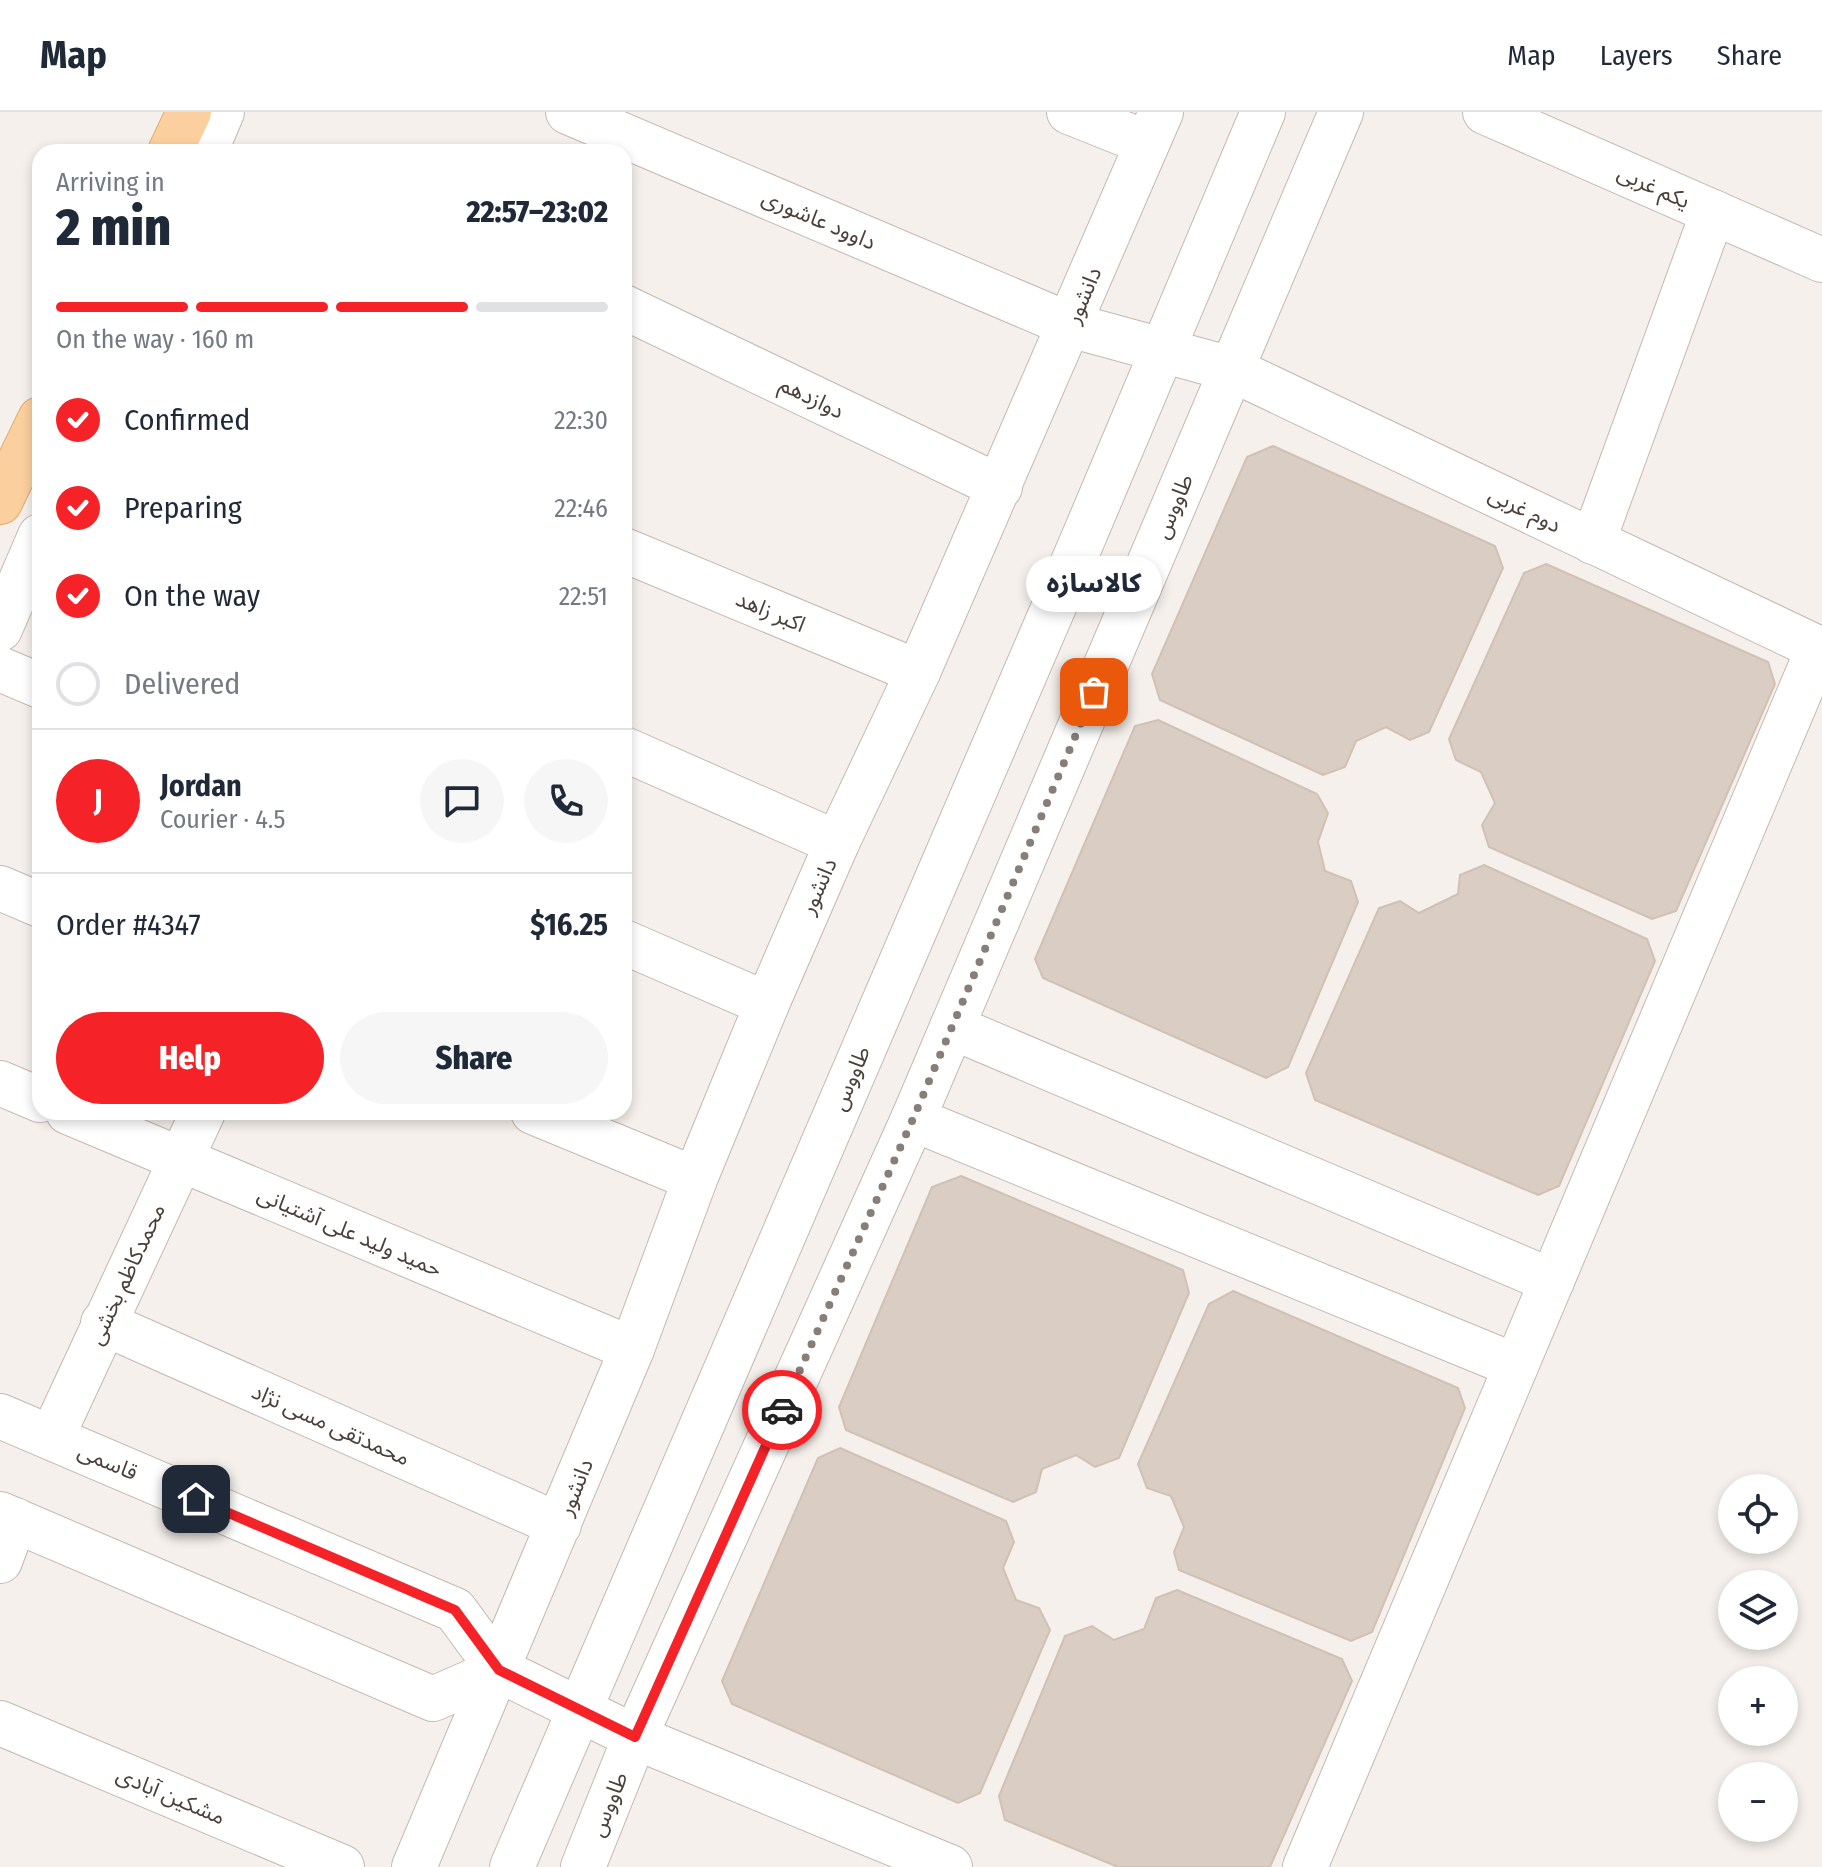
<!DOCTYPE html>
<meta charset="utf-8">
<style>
:root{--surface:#fff;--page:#f6f6f7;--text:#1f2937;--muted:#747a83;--line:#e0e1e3;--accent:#f52228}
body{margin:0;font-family:"Fira Sans Condensed","Noto Sans Arabic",sans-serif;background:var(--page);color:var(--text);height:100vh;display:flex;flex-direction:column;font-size:30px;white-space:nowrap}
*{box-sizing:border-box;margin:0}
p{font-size:26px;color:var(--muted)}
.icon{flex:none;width:44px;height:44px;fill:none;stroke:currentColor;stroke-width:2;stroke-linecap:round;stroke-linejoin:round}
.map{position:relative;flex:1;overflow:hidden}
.sheet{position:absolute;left:32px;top:32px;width:600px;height:976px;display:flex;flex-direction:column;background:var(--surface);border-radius:24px;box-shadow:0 4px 12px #0003}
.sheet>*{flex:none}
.tools{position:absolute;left:1718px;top:1362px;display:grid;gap:16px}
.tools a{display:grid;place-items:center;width:80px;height:80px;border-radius:50%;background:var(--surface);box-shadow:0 4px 12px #0003;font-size:40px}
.pin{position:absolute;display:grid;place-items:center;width:68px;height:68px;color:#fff;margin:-34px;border-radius:16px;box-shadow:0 4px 12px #0006}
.courier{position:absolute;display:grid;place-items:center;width:80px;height:80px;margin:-40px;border:6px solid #f52228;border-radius:50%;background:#fff;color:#222;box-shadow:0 2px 10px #0007}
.bubble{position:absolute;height:56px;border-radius:28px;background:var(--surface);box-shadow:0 4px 12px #0003;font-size:26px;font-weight:800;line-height:56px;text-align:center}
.head em{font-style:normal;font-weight:800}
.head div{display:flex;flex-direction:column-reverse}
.head{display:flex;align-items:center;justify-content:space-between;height:136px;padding:0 24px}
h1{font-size:52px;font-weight:800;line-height:60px}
.bar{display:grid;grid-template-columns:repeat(4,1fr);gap:12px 8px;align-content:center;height:96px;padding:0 24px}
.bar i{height:10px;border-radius:6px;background:var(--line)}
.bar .current{background:var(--accent)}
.bar p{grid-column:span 4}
.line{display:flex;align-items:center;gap:20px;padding:0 24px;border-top:2px solid var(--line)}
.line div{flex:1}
.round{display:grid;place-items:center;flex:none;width:84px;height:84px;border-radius:42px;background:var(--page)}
ol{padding:0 24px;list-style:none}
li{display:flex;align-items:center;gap:24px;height:88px}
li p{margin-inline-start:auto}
li .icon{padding:8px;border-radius:50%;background:var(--accent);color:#fff;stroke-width:4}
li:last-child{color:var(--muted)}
li i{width:44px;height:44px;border:4px solid var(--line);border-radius:50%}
.button{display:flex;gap:16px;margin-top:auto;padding:16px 24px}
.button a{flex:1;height:92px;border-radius:48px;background:var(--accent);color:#fff;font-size:32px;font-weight:800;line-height:92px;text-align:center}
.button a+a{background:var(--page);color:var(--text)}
header{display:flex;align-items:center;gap:48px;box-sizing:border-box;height:112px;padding:0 40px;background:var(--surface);border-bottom:2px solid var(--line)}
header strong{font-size:38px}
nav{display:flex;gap:44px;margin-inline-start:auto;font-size:28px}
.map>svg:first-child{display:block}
.building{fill:#dacdc4;stroke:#d1c1b4;stroke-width:2}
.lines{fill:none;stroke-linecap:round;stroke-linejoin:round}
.minor-casing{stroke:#c4b9b1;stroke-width:46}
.major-casing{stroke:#e2aa6d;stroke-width:46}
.minor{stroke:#fff;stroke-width:44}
.major{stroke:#fcd09e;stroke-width:44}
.done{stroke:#867e77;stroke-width:8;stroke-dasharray:0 14.4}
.route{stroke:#f52228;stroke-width:10}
.labels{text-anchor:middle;stroke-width:6;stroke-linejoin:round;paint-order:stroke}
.street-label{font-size:22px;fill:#4a4039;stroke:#fff}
</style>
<header>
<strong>Map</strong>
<nav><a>Map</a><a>Layers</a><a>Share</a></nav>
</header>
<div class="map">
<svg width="1822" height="1755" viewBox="0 0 1822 1755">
<rect width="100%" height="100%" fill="#f5f0eb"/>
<g class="building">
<path d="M 1273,334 L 1495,434 L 1503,456 L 1429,620 L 1410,628 L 1386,615 L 1356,629 L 1345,655 L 1323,663 L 1160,588 L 1152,562 L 1247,345 Z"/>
<path d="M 1546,452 L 1768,550 L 1775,572 L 1676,799 L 1652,807 L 1489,735 L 1482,713 L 1495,691 L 1481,660 L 1456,648 L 1449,627 L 1524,461 Z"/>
<path d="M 1158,608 L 1317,682 L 1328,701 L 1318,730 L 1325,759 L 1351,769 L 1358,790 L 1288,955 L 1266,966 L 1043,866 L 1035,847 L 1135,614 Z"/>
<path d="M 1484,753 L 1647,827 L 1655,849 L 1559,1074 L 1538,1083 L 1315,988 L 1306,961 L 1379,796 L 1400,789 L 1419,801 L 1458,782 L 1460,763 Z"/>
<path d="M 961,1064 L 1183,1158 L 1189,1181 L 1119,1346 L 1095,1355 L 1076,1343 L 1042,1357 L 1036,1380 L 1013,1390 L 846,1318 L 839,1295 L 932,1075 Z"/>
<path d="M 1233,1179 L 1458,1276 L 1465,1296 L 1372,1520 L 1351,1529 L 1179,1458 L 1174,1440 L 1184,1415 L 1171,1384 L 1147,1376 L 1138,1352 L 1209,1192 Z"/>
<path d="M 840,1336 L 1006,1409 L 1014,1430 L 1003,1456 L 1016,1488 L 1039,1496 L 1050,1518 L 980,1681 L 958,1691 L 732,1592 L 722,1569 L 818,1346 Z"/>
<path d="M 1177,1478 L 1342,1547 L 1352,1569 L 1270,1755 L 1118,1755 L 1005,1708 L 999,1684 L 1065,1524 L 1092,1514 L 1114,1528 L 1144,1517 L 1156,1486 Z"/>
</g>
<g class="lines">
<defs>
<g id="minor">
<path d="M 568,0 L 1070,213 L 1231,257 L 1822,538"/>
<path d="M 1069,0 L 1147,31"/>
<path d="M 1485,0 L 1822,148"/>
<path d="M 205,40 L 222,0"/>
<path d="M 624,195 L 1000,375"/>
<path d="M 1593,430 L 1713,100"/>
<path d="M 624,438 L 918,560"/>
<path d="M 0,517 L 40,424"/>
<path d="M 0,557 L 40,574"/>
<path d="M 624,637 L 837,731"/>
<path d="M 0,776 L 40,793"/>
<path d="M 624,830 L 767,892"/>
<path d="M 952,915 L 1552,1169"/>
<path d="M 0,971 L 40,988"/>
<path d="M 68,1000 L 632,1237"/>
<path d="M 533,1000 L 695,1067"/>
<path d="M 913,1007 L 1516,1254"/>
<path d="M 103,1211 L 559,1413"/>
<path d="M 0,1304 L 455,1498 L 499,1558 L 635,1625 L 950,1755"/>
<path d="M 52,1325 L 203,1000"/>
<path d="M 0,1402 L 433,1587 L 499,1558"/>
<path d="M 0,1449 L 15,1408"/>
<path d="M 0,1611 L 342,1755"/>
<path d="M 414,1755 L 632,1237 L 695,1067 L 767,892 L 837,731 L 918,560 L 1161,0"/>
<path d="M 512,1755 L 1083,427 L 1263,0"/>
<path d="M 583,1755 L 635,1625 L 913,1007 L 1341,0"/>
<path d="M 1305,1755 L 1818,537"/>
</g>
<g id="major">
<path d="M 170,40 L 189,0"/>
<path d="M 0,390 L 40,307"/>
</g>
</defs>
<use href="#minor" class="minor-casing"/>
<use href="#major" class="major-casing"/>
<use href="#minor" class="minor"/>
<use href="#major" class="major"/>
</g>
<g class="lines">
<path class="done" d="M 782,1298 L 913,1007 L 1094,580"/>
<path class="route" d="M 196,1387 L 455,1498 L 499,1558 L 635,1625 L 782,1298"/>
</g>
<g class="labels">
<g class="street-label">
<text transform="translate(1654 74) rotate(24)" y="8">یکم غربی</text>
<text transform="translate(819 107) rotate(23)" y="8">داوود عاشوری</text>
<text transform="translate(1083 183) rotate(-67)" y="8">دانشور</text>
<text transform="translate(812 285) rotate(26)" y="8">دوازدهم</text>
<text transform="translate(1173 394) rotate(-67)" y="8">طاووس</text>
<text transform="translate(1525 397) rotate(26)" y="8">دوم غربی</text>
<text transform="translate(771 499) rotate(23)" y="8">اکبر زاهد</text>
<text transform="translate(818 774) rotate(-66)" y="8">دانشور</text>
<text transform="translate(850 966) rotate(-67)" y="8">طاووس</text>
<text transform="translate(350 1119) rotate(23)" y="8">حمید ولید علی آشتیانی</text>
<text transform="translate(126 1162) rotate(-65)" y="8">محمدکاظم بخشی</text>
<text transform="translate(331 1312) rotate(24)" y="8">محمدتقی مسی نژاد</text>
<text transform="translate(108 1349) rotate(23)" y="8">قاسمی</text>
<text transform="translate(575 1375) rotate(-68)" y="8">دانشور</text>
<text transform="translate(171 1683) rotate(23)" y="8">مشکین آبادی</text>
<text transform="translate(608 1692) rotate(-68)" y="8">طاووس</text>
</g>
</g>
</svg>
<div class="tools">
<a><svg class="icon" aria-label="locate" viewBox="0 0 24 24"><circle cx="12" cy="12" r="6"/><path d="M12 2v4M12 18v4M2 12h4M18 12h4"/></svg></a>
<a><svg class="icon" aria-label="layers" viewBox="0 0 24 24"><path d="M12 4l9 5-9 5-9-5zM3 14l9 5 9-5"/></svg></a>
<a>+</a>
<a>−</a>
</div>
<div class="pin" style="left:1094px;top:580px;background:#ea580c"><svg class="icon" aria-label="bag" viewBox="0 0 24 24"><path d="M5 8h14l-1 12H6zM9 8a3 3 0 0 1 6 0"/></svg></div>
<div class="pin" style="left:196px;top:1387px;background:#1f2937"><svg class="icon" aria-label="home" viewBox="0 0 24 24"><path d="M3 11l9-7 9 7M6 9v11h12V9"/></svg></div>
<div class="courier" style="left:782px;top:1298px"><svg class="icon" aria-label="car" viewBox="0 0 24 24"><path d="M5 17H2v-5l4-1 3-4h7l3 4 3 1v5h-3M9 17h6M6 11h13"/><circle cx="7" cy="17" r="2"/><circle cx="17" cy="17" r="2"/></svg></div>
<div class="bubble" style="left:1026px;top:444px;width:136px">کالاسازه</div>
<section class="sheet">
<div class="head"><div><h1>2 min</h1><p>Arriving in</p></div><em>22:57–23:02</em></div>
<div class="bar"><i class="current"></i><i class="current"></i><i class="current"></i><i></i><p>On the way · 160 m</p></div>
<ol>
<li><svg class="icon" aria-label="check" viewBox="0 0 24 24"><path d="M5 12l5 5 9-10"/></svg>Confirmed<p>22:30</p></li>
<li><svg class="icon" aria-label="check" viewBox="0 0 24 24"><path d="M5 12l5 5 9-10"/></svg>Preparing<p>22:46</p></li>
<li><svg class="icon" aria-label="check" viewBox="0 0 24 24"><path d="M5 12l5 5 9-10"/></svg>On the way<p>22:51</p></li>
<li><i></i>Delivered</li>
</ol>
<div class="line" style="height:144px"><b class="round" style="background:var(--accent);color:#fff">J</b><div><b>Jordan</b><p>Courier · 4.5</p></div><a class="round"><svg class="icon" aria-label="chat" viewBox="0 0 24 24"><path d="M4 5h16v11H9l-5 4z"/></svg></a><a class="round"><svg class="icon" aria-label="phone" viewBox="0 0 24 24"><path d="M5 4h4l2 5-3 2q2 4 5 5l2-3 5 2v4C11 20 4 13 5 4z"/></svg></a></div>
<div class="line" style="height:104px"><div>Order #4347</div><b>$16.25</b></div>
<div class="button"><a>Help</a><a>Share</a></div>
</section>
</div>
